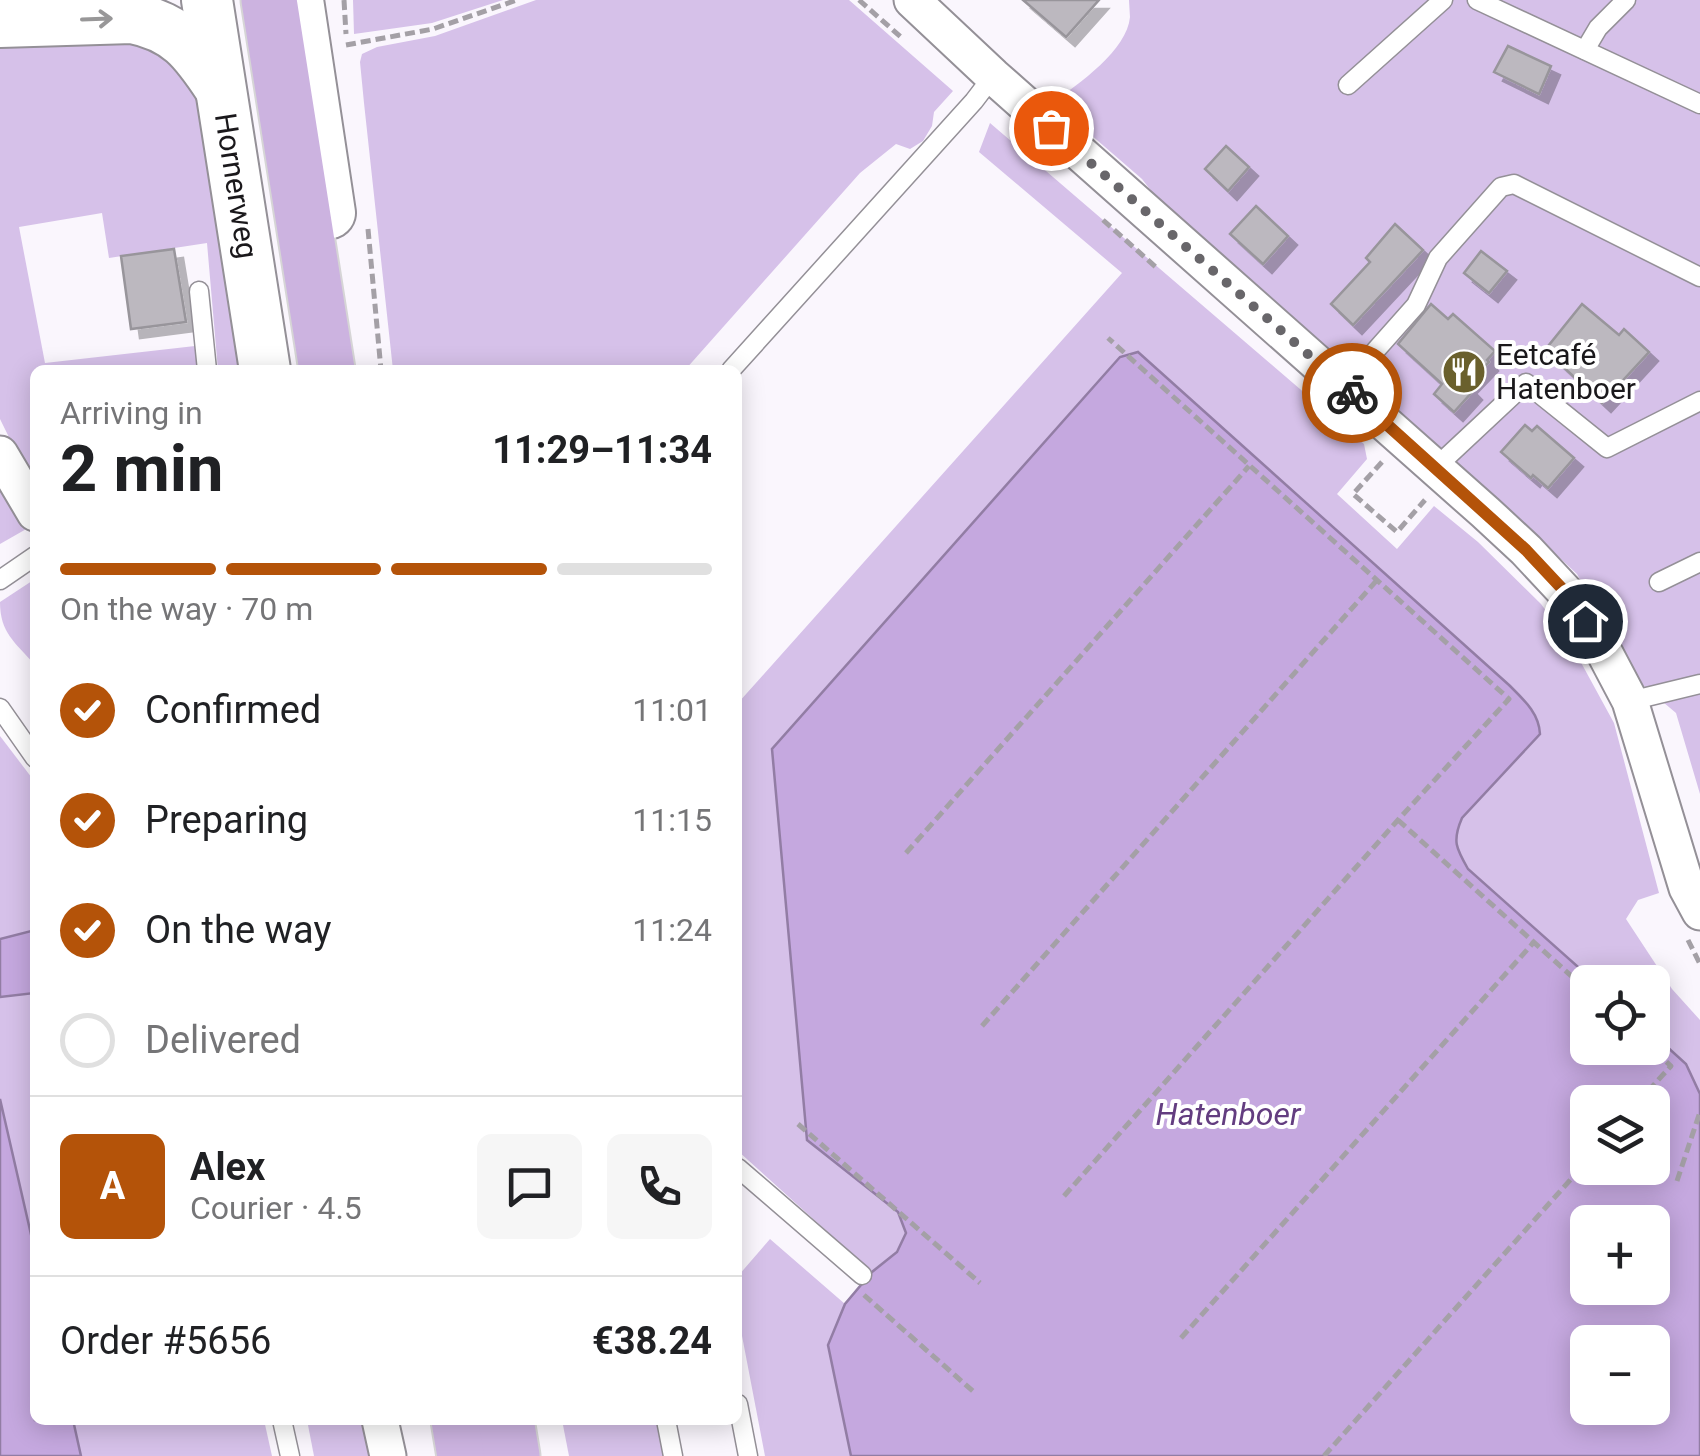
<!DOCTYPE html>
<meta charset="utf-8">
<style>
:root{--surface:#fff;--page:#f6f6f6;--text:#202124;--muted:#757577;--line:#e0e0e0;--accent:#b45309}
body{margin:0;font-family:Roboto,sans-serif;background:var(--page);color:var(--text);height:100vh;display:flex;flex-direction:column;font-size:38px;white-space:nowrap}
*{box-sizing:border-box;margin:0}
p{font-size:32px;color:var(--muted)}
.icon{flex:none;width:55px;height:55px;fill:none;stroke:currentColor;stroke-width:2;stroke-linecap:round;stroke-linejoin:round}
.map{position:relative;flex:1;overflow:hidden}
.sheet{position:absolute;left:30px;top:365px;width:712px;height:1060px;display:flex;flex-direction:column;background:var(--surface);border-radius:15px;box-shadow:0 5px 25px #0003}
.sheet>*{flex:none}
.controls{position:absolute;left:1570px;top:965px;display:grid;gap:20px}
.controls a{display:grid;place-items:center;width:100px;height:100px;border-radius:15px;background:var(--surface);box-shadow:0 5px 25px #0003;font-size:50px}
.pin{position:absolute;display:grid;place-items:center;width:85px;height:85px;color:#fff;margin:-42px;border:5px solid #fff;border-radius:50%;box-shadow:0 2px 10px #0007}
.courier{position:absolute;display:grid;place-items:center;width:100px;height:100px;margin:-50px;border:8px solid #b45309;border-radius:50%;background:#fff;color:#222;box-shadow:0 2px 12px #0007}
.head em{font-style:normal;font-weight:700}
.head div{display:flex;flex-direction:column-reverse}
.head{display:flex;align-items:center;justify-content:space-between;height:170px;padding:0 30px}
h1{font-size:65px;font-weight:700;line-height:75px}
.bar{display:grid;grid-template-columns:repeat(4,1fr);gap:15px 10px;align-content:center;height:120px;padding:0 30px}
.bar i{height:12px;border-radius:8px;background:var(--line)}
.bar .active{background:var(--accent)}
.bar p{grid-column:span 4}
.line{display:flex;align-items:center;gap:25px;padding:0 30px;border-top:2px solid var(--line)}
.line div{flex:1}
.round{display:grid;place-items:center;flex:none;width:105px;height:105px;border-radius:15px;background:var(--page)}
ol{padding:0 30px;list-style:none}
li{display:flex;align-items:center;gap:30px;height:110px}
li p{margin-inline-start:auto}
li .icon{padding:10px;border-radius:50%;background:var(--accent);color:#fff;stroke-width:4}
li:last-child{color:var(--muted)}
li i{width:55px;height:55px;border:5px solid var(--line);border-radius:50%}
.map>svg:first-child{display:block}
.green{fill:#d6c1e9}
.water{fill:#c5a8df;stroke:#927da4;stroke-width:2.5;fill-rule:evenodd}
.building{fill:#bcb8bf;stroke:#98959b;stroke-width:2.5;filter:url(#shadow)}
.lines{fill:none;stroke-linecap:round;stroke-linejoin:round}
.lane-casing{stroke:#949097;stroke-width:21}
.street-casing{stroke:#949097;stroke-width:39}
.secondary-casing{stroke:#949097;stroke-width:54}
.primary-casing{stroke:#d6d5d6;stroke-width:59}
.path{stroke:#a4a0a6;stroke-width:5;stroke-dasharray:10 5;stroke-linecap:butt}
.lane{stroke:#fff;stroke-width:18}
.street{stroke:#fff;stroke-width:35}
.secondary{stroke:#fff;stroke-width:50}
.primary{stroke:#ccb3e0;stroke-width:55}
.oneway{stroke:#989798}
.done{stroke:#68666a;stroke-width:10;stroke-dasharray:0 18}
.route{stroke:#b45309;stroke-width:12}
.labels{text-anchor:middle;stroke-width:8;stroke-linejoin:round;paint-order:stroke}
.street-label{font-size:30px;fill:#1a181b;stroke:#fff}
.poi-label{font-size:30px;fill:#1a181b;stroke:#fff;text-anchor:start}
.water-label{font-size:32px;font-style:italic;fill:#633d80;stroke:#fff}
</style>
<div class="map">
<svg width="1700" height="1456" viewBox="0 0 1700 1456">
<defs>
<filter id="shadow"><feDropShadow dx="9" dy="9" stdDeviation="0" flood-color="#0004"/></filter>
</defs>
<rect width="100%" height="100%" fill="#faf6fd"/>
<g class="green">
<path d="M 353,0 L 503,0 L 432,23 L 354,34 Z"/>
<path d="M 536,0 L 849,0 L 953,91 L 934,112 L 932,126 L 923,141 L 910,149 L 896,144 L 860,173 L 685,370 L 393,370 L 364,103 L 360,62 L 362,54 L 377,47 L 435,36 Z"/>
<path d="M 1129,0 L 1700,0 L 1700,794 L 1676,713 L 1637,680 L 1577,574 L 1501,503 L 1274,306 L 1156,197 L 1142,179 L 1053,102 C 1079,84 1127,50 1130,17 C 1130,16 1129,1 1129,0 Z"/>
<path d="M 0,35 L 163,44 L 201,104 L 239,370 L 218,370 L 207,243 L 109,258 L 102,213 L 19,227 L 45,363 L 195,346 L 197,370 L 35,370 L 35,490 L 0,419 Z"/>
<path d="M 990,123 L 1364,444 L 1367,459 L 1337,494 L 1397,549 L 1434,506 L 1478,542 L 1541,604 L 1572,646 L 1614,723 L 1659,893 L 1638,900 L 1626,919 L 1672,989 L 1700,1020 L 1700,1094 L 1686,1064 L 1653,1034 L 1652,982 L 1595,982 L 1468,869 C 1456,848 1452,840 1462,818 L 1540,734 L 807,1140 L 898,1212 L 906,1233 C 900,1252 888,1260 872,1272 L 738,1151 L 738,703 L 1122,273 L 979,152 Z"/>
<path d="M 0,481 L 28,528 L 0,544 Z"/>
<path d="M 35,579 L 35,665 C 15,642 0,633 0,602 Z"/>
<path d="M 0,736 L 35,782 L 35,930 L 0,939 Z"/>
<path d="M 35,993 L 35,1252 L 0,1099 L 0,997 Z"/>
<path d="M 770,1239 L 845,1304 L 828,1345 L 851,1456 L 765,1456 L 738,1315 L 738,1276 Z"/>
<path d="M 73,1420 L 264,1420 L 272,1456 L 81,1456 Z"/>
<path d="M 307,1420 L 365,1420 L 372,1456 L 314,1456 Z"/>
<path d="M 562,1420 L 657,1420 L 664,1456 L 569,1456 Z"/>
</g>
<g class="water">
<path d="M 1138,352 L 1509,685 C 1524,700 1539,713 1540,734 L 1462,818 C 1452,841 1456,848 1468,869 L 1595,982 L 1588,982 L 1588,1048 L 1652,1048 L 1653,1034 L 1686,1064 L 1700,1094 L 1700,1456 L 851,1456 L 828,1345 L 845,1304 L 872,1272 L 897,1252 L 906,1233 L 898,1212 L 807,1140 L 772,749 L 1120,357 ZM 1588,1102 L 1652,1102 L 1652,1168 L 1588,1168 ZM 1588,1222 L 1652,1222 L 1652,1288 L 1588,1288 ZM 1588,1342 L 1652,1342 L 1652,1408 L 1588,1408 Z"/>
<path d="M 35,930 L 35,993 L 0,997 L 0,939 Z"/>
<path d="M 0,1099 L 35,1252 L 35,1420 L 73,1420 L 81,1456 L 0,1456 Z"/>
</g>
<g class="building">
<path d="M 1023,0 L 1099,0 L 1066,37 Z"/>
<path d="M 1508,46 L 1551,66 L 1539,94 L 1494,72 Z"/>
<path d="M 1226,146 L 1249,167 L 1228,191 L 1205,169 Z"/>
<path d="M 1256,206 L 1288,236 L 1263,264 L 1230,234 Z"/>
<path d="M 1395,224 L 1423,250 L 1353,325 L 1331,304 L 1370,262 L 1366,258 Z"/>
<path d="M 174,249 L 186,322 L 131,329 L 121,256 Z"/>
<path d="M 1481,251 L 1507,271 L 1489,293 L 1464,273 Z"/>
<path d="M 1431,304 L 1448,319 L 1453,314 L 1495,351 L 1487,360 L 1489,362 L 1467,385 L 1473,391 L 1454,412 L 1434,394 L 1442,384 L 1398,344 Z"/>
<path d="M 1582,304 L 1619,335 L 1624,329 L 1649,352 L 1602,403 L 1545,350 Z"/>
<path d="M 1525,425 L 1532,431 L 1537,426 L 1574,458 L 1548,488 L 1533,475 L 1531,478 L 1501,452 Z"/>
</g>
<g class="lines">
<defs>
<g id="lane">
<path d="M 1477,0 L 1700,104"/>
<path d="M 1585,50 L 1598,28 L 1626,0"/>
<path d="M 1348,85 L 1443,0"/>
<path d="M 199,291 L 207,370"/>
<path d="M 731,370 L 974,101 L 993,76"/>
<path d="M 1344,386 L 1416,305 L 1438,258 L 1501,187 L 1514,184 L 1700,277"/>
<path d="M 1435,468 L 1526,383 L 1607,448 L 1700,401"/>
<path d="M 0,580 L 35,556"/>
<path d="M 1659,582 L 1700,562"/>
<path d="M 1630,701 L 1700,684"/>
<path d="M 0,708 L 35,758"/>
<path d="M 738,1168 L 862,1275"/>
<path d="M 738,1404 L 748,1456"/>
<path d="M 282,1420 L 290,1456"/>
<path d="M 666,1420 L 673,1456"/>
</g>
<g id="street">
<path d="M 912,0 L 993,76 L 1485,512 L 1526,550 L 1569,596 L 1601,646 L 1630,701 L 1687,888 L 1700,912"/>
<path d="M 0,454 L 35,513"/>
<path d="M 380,1420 L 388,1456"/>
</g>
<g id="secondary">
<path id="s1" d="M 207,0 L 265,370"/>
<path d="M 298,0 L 330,213"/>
<path d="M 0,22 L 132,18 C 178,27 195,50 220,88"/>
</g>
<g id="primary">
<path d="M 269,0 L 327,370"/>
<path d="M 459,1420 L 465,1456"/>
<path d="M 506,1420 L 512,1456"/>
</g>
</defs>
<use href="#lane" class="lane-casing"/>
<use href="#street" class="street-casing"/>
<use href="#secondary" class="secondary-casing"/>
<use href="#primary" class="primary-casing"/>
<g class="path">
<path d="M 344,0 L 346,34"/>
<path d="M 859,0 L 902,38"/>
<path d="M 346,45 L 433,29 L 517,0"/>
<path d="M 1103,220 L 1158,269"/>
<path d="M 368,229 L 381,370"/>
<path d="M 1382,462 L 1353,494 L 1397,532 L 1425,500"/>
<path d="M 1398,820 L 1588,991"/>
<path d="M 906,853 L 1249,466"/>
<path d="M 1688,940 L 1700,964"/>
<path d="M 982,1026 L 1377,580"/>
<path d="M 1638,1102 L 1671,1066 L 1651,1048"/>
<path d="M 798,1124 L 980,1283"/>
<path d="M 1677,1181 L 1700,1112"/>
<path d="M 1064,1196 L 1398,820 L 1509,699 L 1108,338"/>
<path d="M 864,1295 L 975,1393"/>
<path d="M 1181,1338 L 1534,942"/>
<path d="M 1324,1456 L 1588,1160"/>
</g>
<use href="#lane" class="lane"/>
<use href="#street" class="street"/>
<use href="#secondary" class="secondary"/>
<use href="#primary" class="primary"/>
</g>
<defs><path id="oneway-shaft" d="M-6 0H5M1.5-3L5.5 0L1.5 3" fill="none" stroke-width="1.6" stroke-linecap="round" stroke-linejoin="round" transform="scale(2.5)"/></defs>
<use class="oneway" href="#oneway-shaft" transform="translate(97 19) rotate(-2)"/>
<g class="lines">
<path class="done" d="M 1051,128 L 1352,393"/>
<path class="route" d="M 1352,393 L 1526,550 L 1569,596 L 1585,621"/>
</g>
<defs>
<symbol id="restaurant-disc" viewBox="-11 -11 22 22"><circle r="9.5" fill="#6a602d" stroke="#fff"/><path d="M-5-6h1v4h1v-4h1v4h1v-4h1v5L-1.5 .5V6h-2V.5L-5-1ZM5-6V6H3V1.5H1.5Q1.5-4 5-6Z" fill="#fff"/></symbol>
</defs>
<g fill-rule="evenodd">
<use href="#restaurant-disc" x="1439" y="347" width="50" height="50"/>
</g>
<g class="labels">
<g class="street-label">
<text dy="10" stroke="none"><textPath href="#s1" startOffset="188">Hornerweg</textPath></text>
</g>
<g class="poi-label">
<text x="1496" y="365">Eetcafé<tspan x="1496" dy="34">Hatenboer</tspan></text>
</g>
<g class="water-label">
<text x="1228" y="1125">Hatenboer</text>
</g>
</g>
</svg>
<div class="controls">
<a><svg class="icon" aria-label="locate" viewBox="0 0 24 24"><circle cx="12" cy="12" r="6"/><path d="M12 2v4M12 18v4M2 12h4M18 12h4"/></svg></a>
<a><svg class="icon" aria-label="layers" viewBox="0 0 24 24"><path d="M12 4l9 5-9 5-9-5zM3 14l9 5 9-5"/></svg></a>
<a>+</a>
<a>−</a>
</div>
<div class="pin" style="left:1051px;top:128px;background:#ea580c"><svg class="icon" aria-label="bag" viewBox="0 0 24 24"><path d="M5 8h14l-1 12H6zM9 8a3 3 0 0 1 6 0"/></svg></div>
<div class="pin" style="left:1585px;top:621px;background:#1f2937"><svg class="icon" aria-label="home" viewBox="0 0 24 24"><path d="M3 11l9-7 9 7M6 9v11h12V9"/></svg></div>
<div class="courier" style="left:1352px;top:393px"><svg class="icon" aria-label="bike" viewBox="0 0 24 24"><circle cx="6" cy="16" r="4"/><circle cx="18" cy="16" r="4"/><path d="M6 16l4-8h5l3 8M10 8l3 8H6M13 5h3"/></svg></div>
<section class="sheet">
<div class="head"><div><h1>2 min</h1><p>Arriving in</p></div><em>11:29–11:34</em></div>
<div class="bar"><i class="active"></i><i class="active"></i><i class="active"></i><i></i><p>On the way · 70 m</p></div>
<ol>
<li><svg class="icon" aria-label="check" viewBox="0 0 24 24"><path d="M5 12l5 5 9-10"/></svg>Confirmed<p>11:01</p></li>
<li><svg class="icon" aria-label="check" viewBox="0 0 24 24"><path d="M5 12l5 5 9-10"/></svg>Preparing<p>11:15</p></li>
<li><svg class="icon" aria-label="check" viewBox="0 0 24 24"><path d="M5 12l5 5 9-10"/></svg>On the way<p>11:24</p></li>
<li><i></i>Delivered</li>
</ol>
<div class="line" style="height:180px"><b class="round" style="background:var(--accent);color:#fff">A</b><div><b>Alex</b><p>Courier · 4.5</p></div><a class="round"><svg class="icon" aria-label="chat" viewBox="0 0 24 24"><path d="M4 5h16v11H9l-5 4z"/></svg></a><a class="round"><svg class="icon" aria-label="phone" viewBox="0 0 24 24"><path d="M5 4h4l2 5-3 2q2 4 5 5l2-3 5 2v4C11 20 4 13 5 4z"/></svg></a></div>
<div class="line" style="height:130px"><div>Order #5656</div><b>€38.24</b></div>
</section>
</div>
